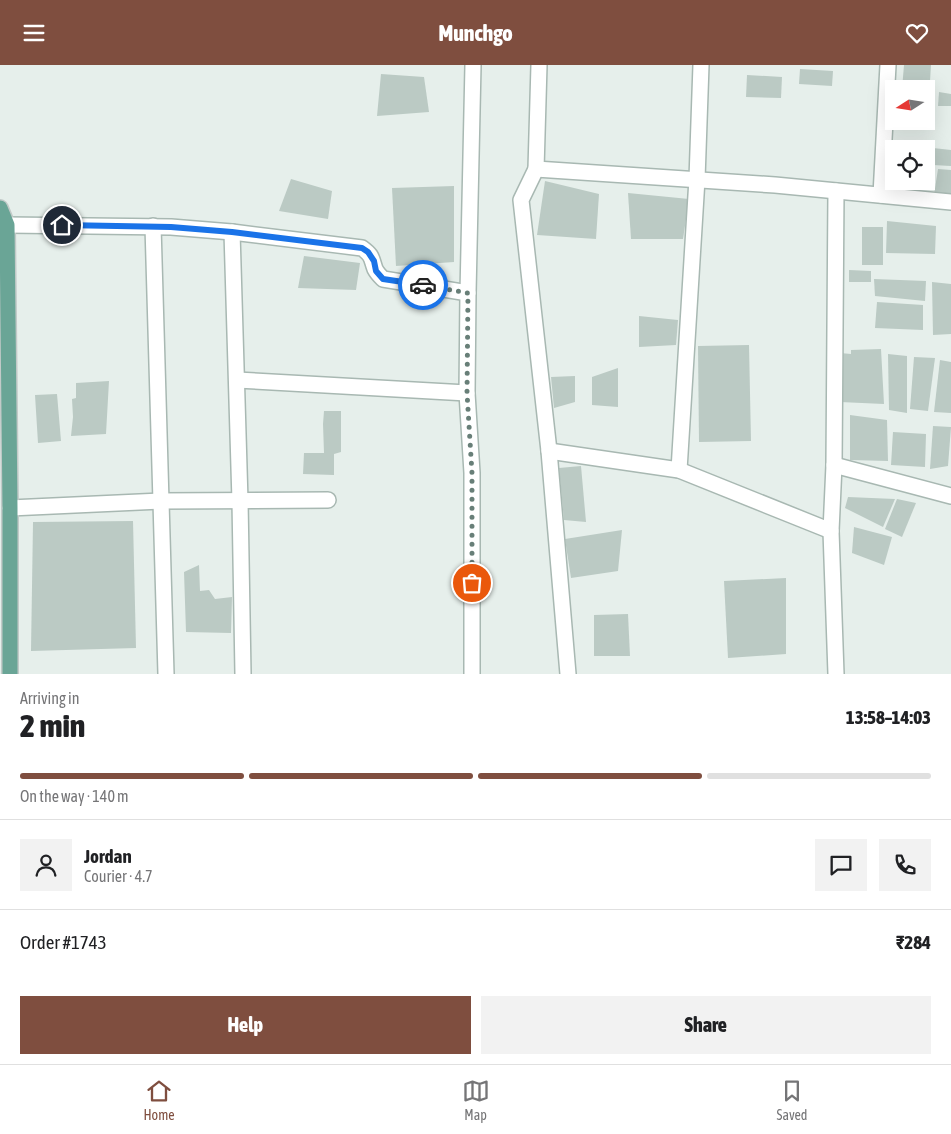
<!DOCTYPE html>
<meta charset="utf-8">
<style>
:root{--surface:#fff;--page:#f2f2f2;--text:#202124;--muted:#757577;--line:#e0e0e0;--accent:#7f4e3f}
body{margin:0;font-family:"Asap Condensed",sans-serif;background:var(--page);color:var(--text);height:100vh;display:flex;flex-direction:column;font-size:19px;white-space:nowrap}
*{box-sizing:border-box;margin:0}
p{font-size:16px;color:var(--muted)}
.icon{flex:none;width:28px;height:28px;fill:none;stroke:currentColor;stroke-width:2;stroke-linecap:round;stroke-linejoin:round}
.map{position:relative;height:609px;overflow:hidden}
.sheet{display:flex;flex-direction:column;background:var(--surface);flex:1}
.sheet>*{flex:none}
.needle{width:32px;rotate:258deg}
.tools{position:absolute;left:885px;top:15px;display:grid;gap:10px}
.tools a{display:grid;place-items:center;width:50px;height:50px;border-radius:0px;background:var(--surface);box-shadow:0 5px 20px #0002;font-size:25px}
.pin{position:absolute;display:grid;place-items:center;width:42px;height:42px;color:#fff;margin:-21px;border:2px solid #fff;border-radius:50%;box-shadow:0 1px 5px #0007}
.courier{position:absolute;display:grid;place-items:center;width:50px;height:50px;margin:-25px;border:4px solid #1a73e8;border-radius:50%;background:#fff;color:#222;box-shadow:0 1px 6px #0007}
.overview em{font-style:normal;font-weight:800}
.overview div{display:flex;flex-direction:column-reverse}
.overview{display:flex;align-items:center;justify-content:space-between;height:85px;padding:0 20px}
h1{font-size:32px;font-weight:800;line-height:38px}
.bar{display:grid;grid-template-columns:repeat(4,1fr);gap:8px 5px;align-content:center;height:60px;padding:0 20px}
.bar i{height:6px;border-radius:4px;background:var(--line)}
.bar .on{background:var(--accent)}
.bar p{grid-column:span 4}
.line{display:flex;align-items:center;gap:12px;padding:0 20px;border-top:1px solid var(--line)}
.line div{flex:1}
.round{display:grid;place-items:center;flex:none;width:52px;height:52px;border-radius:0px;background:var(--page)}
.button{display:flex;gap:10px;margin-top:auto;padding:10px 20px}
.button a{flex:1;height:58px;border-radius:0px;background:var(--accent);color:#fff;font-size:20px;font-weight:800;line-height:58px;text-align:center}
.button a+a{background:var(--page);color:var(--text)}
header{display:flex;justify-content:space-between;align-items:center;height:65px;padding:0 20px;background:var(--accent);color:#fff;font-size:22px;font-weight:800}
.tabs{display:flex;justify-content:space-around;align-items:center;height:70px;border-top:1px solid var(--line);background:var(--surface);font-size:14px;color:var(--muted)}
.tabs a{display:grid;justify-items:center;gap:2px}
.tabs .on{color:var(--accent)}
.map>svg:first-child{display:block}
.building{fill:#bbcac4}
.lines{fill:none;stroke-linecap:round;stroke-linejoin:round}
.minor-casing{stroke:#a8b8b2;stroke-width:18}
.primary-casing{stroke:#c2cac8;stroke-width:18}
.minor{stroke:#fff;stroke-width:15}
.primary{stroke:#6aa596;stroke-width:15}
.done{stroke:#687f78;stroke-width:5;stroke-dasharray:0 9}
.route{stroke:#1a73e8;stroke-width:6}
</style>
<header><svg class="icon" aria-label="menu" viewBox="0 0 24 24"><path d="M4 6h16M4 12h16M4 18h16"/></svg>Munchgo<svg class="icon" aria-label="heart" viewBox="0 0 24 24"><path d="M12 20l-8-8c-3-5 5-10 8-4 3-6 11-1 8 4z"/></svg></header>
<div class="map">
<svg width="951" height="609" viewBox="0 0 951 609">
<rect width="100%" height="100%" fill="#e6efeb"/>
<g class="building">
<path d="M 904,0 L 931,0 L 929,33 L 926,33 L 926,24 L 902,24 Z"/>
<path d="M 800,4 L 833,6 L 832,21 L 799,19 Z"/>
<path d="M 381,9 L 424,12 L 429,47 L 377,51 Z"/>
<path d="M 747,10 L 782,12 L 781,33 L 746,32 Z"/>
<path d="M 939,27 L 951,29 L 951,41 L 938,41 Z"/>
<path d="M 900,56 L 925,56 L 924,63 L 899,62 Z"/>
<path d="M 933,83 L 951,85 L 951,101 L 933,100 Z"/>
<path d="M 938,104 L 951,105 L 951,132 L 934,130 Z"/>
<path d="M 291,114 L 332,126 L 328,154 L 279,146 Z"/>
<path d="M 545,116 L 599,129 L 596,174 L 537,170 Z"/>
<path d="M 454,121 L 454,197 L 396,201 L 392,123 Z"/>
<path d="M 628,128 L 689,134 L 683,174 L 631,174 Z"/>
<path d="M 887,156 L 936,161 L 935,189 L 886,188 Z"/>
<rect x="862" y="162" width="21" height="38"/>
<path d="M 304,191 L 360,198 L 356,225 L 298,223 Z"/>
<path d="M 849,205 L 871,206 L 871,217 L 849,217 Z"/>
<path d="M 874,214 L 926,216 L 925,236 L 875,231 Z"/>
<path d="M 932,217 L 951,219 L 951,269 L 933,270 Z"/>
<path d="M 877,237 L 923,240 L 923,265 L 875,263 Z"/>
<path d="M 639,251 L 678,255 L 676,280 L 639,282 Z"/>
<path d="M 749,280 L 751,376 L 699,377 L 698,281 Z"/>
<path d="M 881,284 L 884,339 L 840,337 L 840,288 L 851,289 L 851,285 Z"/>
<path d="M 888,289 L 907,291 L 907,348 L 889,345 Z"/>
<path d="M 914,292 L 935,293 L 928,346 L 910,344 Z"/>
<path d="M 940,295 L 951,297 L 951,348 L 934,347 Z"/>
<path d="M 618,303 L 618,342 L 592,340 L 592,312 Z"/>
<path d="M 575,311 L 575,337 L 554,343 L 551,312 Z"/>
<path d="M 109,316 L 106,369 L 71,371 L 73,352 L 72,334 L 76,333 L 76,318 Z"/>
<path d="M 57,329 L 61,376 L 38,378 L 35,330 Z"/>
<path d="M 324,346 L 341,346 L 341,387 L 334,389 L 334,410 L 303,409 L 304,388 L 324,388 L 323,359 Z"/>
<path d="M 850,350 L 887,355 L 888,396 L 850,395 Z"/>
<path d="M 933,361 L 951,362 L 948,401 L 930,404 Z"/>
<path d="M 893,367 L 926,369 L 925,402 L 891,400 Z"/>
<path d="M 581,401 L 586,457 L 564,455 L 559,403 Z"/>
<path d="M 848,432 L 895,434 L 883,462 L 845,443 Z"/>
<path d="M 897,434 L 916,438 L 902,472 L 885,464 Z"/>
<path d="M 133,456 L 136,583 L 31,586 L 33,457 Z"/>
<path d="M 854,462 L 892,472 L 884,500 L 852,488 Z"/>
<path d="M 622,465 L 618,506 L 571,513 L 565,474 Z"/>
<path d="M 199,500 L 200,526 L 209,525 L 215,534 L 232,532 L 231,568 L 186,567 L 184,507 Z"/>
<path d="M 786,513 L 786,589 L 728,593 L 724,516 Z"/>
<path d="M 628,549 L 630,591 L 594,591 L 594,550 Z"/>
</g>
<g class="lines">
<defs>
<g id="minor">
<path d="M 539,0 L 536,104 L 521,135 L 549,386 L 568,609"/>
<path d="M 536,104 L 775,120 L 951,137"/>
<path d="M 881,130 L 888,0"/>
<path d="M 7,160 L 171,162 L 232,167 L 362,183 C 373,191 371,193 375,204 C 377,208 380,211 383,214 L 468,228"/>
<path d="M 153,161 L 166,609"/>
<path d="M 232,167 L 240,436 L 243,609"/>
<path d="M 237,315 L 467,328"/>
<path d="M 549,386 L 679,405 L 831,466"/>
<path d="M 834,400 L 951,431"/>
<path d="M 679,405 L 697,114 L 701,0"/>
<path d="M 10,443 L 161,436 L 328,435"/>
<path d="M 472,609 L 472,408 L 467,328 L 468,228 L 473,0"/>
<path d="M 836,609 L 831,466 L 834,400 L 836,126"/>
</g>
<path id="primary" d="M 0,143 L 7,160 L 10,443 L 10,609"/>
</defs>
<use href="#minor" class="minor-casing"/>
<use href="#primary" class="primary-casing"/>
<use href="#minor" class="minor"/>
<use href="#primary" class="primary"/>
</g>
<g class="lines">
<path class="done" d="M 423,220 L 468,228 L 467,328 L 472,408 L 472,518"/>
<path class="route" d="M 62,160 L 171,162 L 232,167 L 362,183 L 368,187 L 374,196 L 376,206 L 383,214 L 423,220"/>
</g>
</svg>
<div class="tools">
<a><svg class="needle" viewBox="-14 -14 28 28"><path d="M0-13l5 13h-10z" fill="#e53935"/><path d="M0 13l5-13h-10z" fill="#757577"/></svg></a>
<a><svg class="icon" aria-label="locate" viewBox="0 0 24 24"><circle cx="12" cy="12" r="6"/><path d="M12 2v4M12 18v4M2 12h4M18 12h4"/></svg></a>
</div>
<div class="pin" style="left:472px;top:518px;background:#ea580c"><svg class="icon" aria-label="bag" viewBox="0 0 24 24"><path d="M5 8h14l-1 12H6zM9 8a3 3 0 0 1 6 0"/></svg></div>
<div class="pin" style="left:62px;top:160px;background:#1f2937"><svg class="icon" aria-label="home" viewBox="0 0 24 24"><path d="M3 11l9-7 9 7M6 9v11h12V9"/></svg></div>
<div class="courier" style="left:423px;top:220px"><svg class="icon" aria-label="car" viewBox="0 0 24 24"><path d="M5 17H2v-5l4-1 3-4h7l3 4 3 1v5h-3M9 17h6M6 11h13"/><circle cx="7" cy="17" r="2"/><circle cx="17" cy="17" r="2"/></svg></div>
</div>
<section class="sheet">
<div class="overview"><div><h1>2 min</h1><p>Arriving in</p></div><em>13:58–14:03</em></div>
<div class="bar"><i class="on"></i><i class="on"></i><i class="on"></i><i></i><p>On the way · 140 m</p></div>
<div class="line" style="height:90px"><a class="round"><svg class="icon" aria-label="person" viewBox="0 0 24 24"><circle cx="12" cy="8" r="4"/><path d="M4 21q1-7 8-7t8 7"/></svg></a><div><b>Jordan</b><p>Courier · 4.7</p></div><a class="round"><svg class="icon" aria-label="chat" viewBox="0 0 24 24"><path d="M4 5h16v11H9l-5 4z"/></svg></a><a class="round"><svg class="icon" aria-label="phone" viewBox="0 0 24 24"><path d="M5 4h4l2 5-3 2q2 4 5 5l2-3 5 2v4C11 20 4 13 5 4z"/></svg></a></div>
<div class="line" style="height:65px"><div>Order #1743</div><b>₹284</b></div>
<div class="button"><a>Help</a><a>Share</a></div>
</section>
<nav class="tabs">
<a class="on"><svg class="icon" aria-label="home" viewBox="0 0 24 24"><path d="M3 11l9-7 9 7M6 9v11h12V9"/></svg>Home</a>
<a><svg class="icon" aria-label="map" viewBox="0 0 24 24"><path d="M3 6l6-2 6 2 6-2v14l-6 2-6-2-6 2zM9 4v14M15 6v14"/></svg>Map</a>
<a><svg class="icon" aria-label="saved" viewBox="0 0 24 24"><path d="M7 4h10v16l-5-4-5 4z"/></svg>Saved</a>
</nav>
